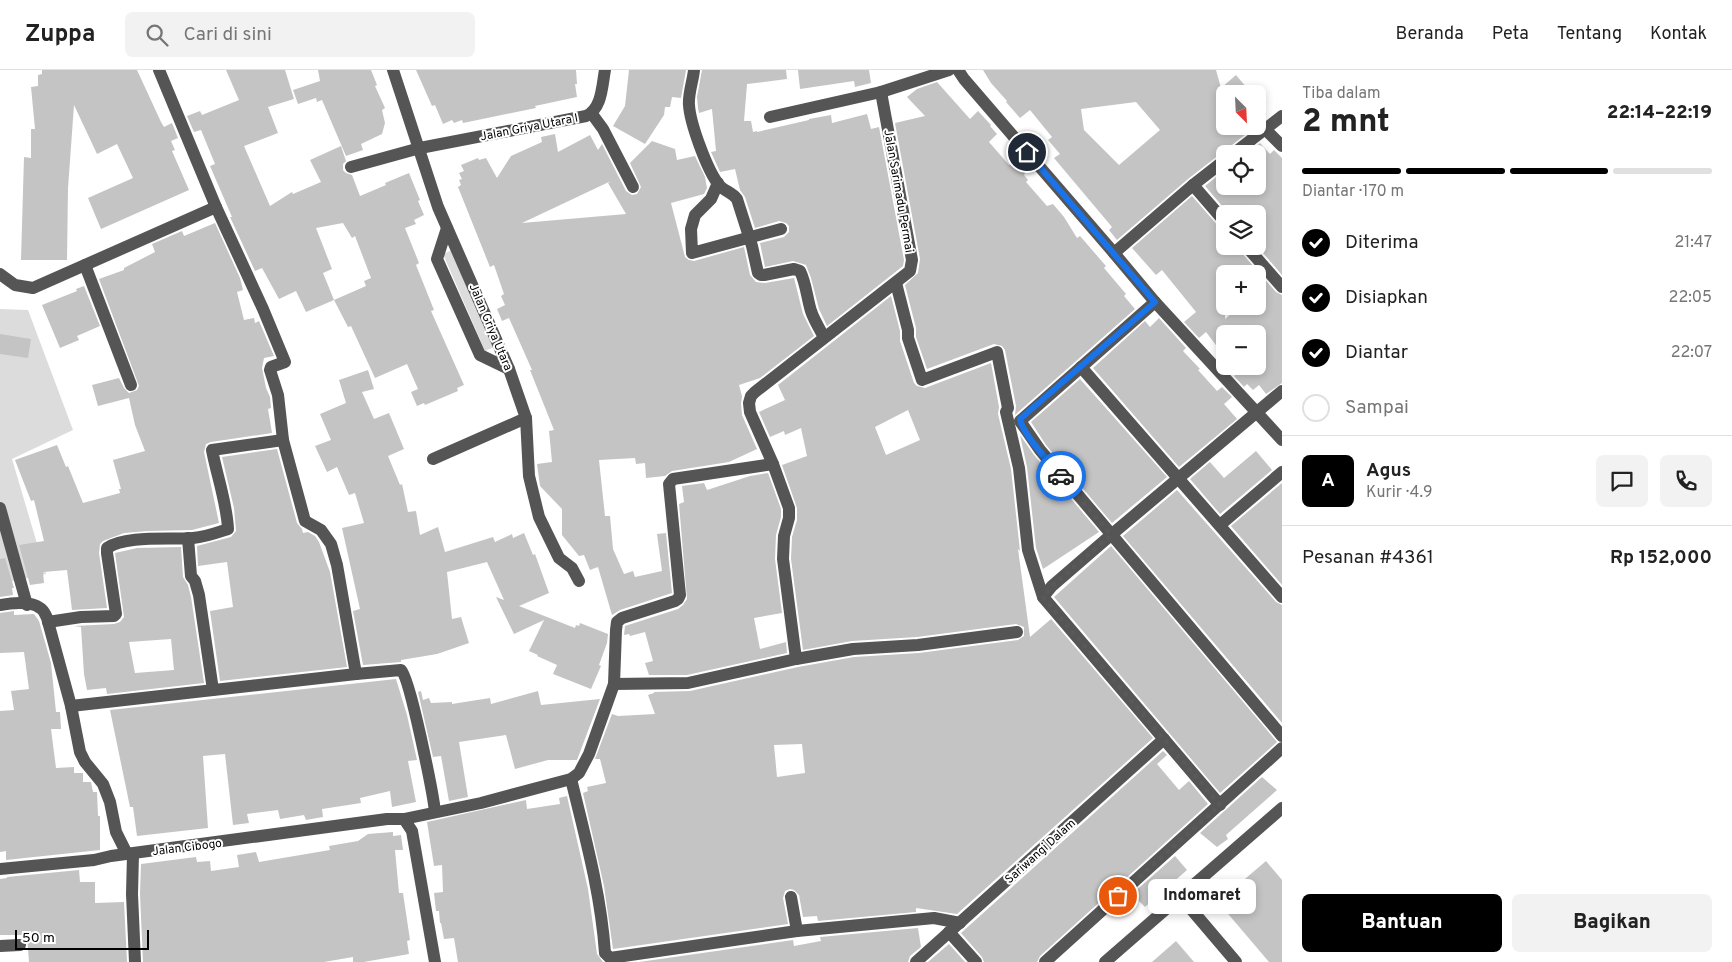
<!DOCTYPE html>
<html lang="id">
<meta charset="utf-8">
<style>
:root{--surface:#fff;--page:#f2f2f2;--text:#222;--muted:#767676;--line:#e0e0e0;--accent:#000}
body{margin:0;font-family:Overpass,sans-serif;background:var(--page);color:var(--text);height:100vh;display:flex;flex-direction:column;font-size:19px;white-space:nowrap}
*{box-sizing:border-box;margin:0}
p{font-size:16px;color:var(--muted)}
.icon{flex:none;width:28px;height:28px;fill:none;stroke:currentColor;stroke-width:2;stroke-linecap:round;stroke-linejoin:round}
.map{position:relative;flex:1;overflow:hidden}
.panel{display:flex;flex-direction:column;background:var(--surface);width:450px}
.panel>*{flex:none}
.needle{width:32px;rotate:156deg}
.tools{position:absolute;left:1216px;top:15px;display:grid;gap:10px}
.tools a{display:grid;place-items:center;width:50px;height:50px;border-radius:8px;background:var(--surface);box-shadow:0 2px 8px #0003;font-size:25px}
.scale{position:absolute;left:15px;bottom:12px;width:134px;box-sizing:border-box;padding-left:5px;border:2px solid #000;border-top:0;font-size:14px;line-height:18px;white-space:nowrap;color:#000;-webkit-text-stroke:4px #fff;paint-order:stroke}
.pin{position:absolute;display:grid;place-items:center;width:42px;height:42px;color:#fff;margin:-21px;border:2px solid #fff;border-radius:50%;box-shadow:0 1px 5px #0007}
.courier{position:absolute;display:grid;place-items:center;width:50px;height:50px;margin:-25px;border:4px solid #1a73e8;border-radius:50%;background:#fff;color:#222;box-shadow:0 1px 6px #0007}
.bubble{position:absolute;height:35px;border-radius:8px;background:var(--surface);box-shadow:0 2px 8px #0003;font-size:16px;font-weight:800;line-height:35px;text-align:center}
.summary em{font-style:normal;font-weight:800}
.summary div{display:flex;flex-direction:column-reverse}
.summary{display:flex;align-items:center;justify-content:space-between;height:85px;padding:0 20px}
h1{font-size:32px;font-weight:800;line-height:38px}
.bar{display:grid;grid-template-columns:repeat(4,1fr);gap:8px 5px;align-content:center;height:60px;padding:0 20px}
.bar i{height:6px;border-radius:4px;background:var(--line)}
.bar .active{background:var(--accent)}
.bar p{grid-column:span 4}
.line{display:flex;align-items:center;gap:12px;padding:0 20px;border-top:1px solid var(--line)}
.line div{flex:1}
.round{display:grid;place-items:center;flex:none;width:52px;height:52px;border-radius:8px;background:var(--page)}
ol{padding:0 20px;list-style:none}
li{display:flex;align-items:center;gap:15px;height:55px}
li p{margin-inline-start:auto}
li .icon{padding:5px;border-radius:50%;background:var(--accent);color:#fff;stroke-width:4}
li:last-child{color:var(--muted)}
li i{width:28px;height:28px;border:2px solid var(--line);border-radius:50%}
.primary-button{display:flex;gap:10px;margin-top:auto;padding:10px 20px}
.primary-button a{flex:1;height:58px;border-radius:8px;background:var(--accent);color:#fff;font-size:20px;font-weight:800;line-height:58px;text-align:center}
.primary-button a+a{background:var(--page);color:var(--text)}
header{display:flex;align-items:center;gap:30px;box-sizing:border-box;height:70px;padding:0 25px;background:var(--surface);border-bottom:1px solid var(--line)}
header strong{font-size:24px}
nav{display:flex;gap:28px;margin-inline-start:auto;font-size:18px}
.search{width:350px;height:45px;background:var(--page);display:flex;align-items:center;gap:12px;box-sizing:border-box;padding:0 18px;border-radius:8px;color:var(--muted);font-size:19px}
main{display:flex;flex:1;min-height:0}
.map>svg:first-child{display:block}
.green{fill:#dcdcdc}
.building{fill:#c4c4c4;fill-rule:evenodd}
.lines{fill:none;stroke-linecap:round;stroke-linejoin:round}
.minor{stroke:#555;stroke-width:12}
.done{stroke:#595959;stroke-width:5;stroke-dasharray:0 9}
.route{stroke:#1a73e8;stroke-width:6}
.labels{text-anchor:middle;stroke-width:4;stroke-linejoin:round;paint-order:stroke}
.street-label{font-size:12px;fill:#000;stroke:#fff}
</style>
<header>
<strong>Zuppa</strong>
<div class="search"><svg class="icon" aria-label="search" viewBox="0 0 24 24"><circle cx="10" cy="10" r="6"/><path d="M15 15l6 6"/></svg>Cari di sini</div>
<nav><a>Beranda</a><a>Peta</a><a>Tentang</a><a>Kontak</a></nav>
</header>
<main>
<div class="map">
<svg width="1282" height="892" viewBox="0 0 1282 892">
<rect width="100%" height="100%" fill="#fff"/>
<g class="green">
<path d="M 452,180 L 494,277 L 485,281 L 443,184 Z"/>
<path d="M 0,239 L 28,240 L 73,360 L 12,389 L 46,504 L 0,514 Z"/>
</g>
<g class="building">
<path d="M 42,0 L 137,0 L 161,52 L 164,57 L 172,53 L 178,68 L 171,71 L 175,80 L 172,81 L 189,120 L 101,159 L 88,128 L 133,108 L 117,74 L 97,84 L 74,35 L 68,118 L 67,190 L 21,190 L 24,87 L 31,88 L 31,59 L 35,59 L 31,17 L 38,16 L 38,5 L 42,4 Z"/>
<path d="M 226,0 L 285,0 L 294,29 L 268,37 L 278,63 L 244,76 L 270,136 L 292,122 L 293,124 L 321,112 L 310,90 L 341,76 L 346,91 L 343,94 L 343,100 L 346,103 L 352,105 L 360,126 L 386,115 L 385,113 L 409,103 L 420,130 L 418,131 L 424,145 L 414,150 L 416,154 L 405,158 L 419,193 L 416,195 L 434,240 L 431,241 L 464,315 L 457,318 L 458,321 L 425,335 L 424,333 L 417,336 L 411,322 L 418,319 L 407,294 L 375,308 L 351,256 L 348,257 L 334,230 L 366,216 L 364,211 L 371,208 L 355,166 L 352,168 L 343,153 L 316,158 L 332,199 L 323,203 L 334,230 L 306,242 L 296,221 L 279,229 L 262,198 L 255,201 L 230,147 L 232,147 L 210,96 L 215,94 L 201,60 L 194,62 L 187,46 L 200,41 L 202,45 L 239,30 Z"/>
<path d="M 318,0 L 371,0 L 377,15 L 375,16 L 385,38 L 382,40 L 385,53 L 382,64 L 361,74 L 363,80 L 346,86 L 322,30 L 317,32 L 316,28 L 298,34 L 293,20 L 320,11 Z"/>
<path d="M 416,0 L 576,0 L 577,14 L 575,14 L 577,27 L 535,36 L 536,38 L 463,53 L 462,50 L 454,53 L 452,50 L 443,54 L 435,35 L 432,36 Z"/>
<path d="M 629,0 L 686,0 L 681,28 L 672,27 L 670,37 L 665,37 L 664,45 L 645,74 L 613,56 L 625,36 Z"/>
<path d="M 702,0 L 786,0 L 787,9 L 747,14 L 744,51 L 751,51 L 753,62 L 757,61 L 757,62 L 809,50 L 809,49 L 831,45 L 832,53 L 867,44 L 871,59 L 879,57 L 904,190 L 903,196 L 827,256 L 819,239 L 811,208 L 806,195 L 793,191 L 765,197 L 760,173 L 784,167 L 789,162 L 789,156 L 786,153 L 779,151 L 755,158 L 745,127 L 740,120 L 735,99 L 720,102 L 711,82 L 716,81 L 712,39 L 699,43 L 698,38 L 697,27 Z"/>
<path d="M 798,0 L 869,0 L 871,13 L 855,17 L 854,11 L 800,19 Z"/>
<path d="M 983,0 L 1216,0 L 1221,18 L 1236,5 L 1252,24 L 1225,24 L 1225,56 L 1246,56 L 1250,61 L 1228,78 L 1225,82 L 1220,84 L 1188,109 L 1117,170 L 1109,160 L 1112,157 L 1054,88 L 1060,84 L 1048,70 L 1052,67 L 1030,40 L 1020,48 L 1006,32 L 1007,31 L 991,13 ZM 1136,32 L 1160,60 L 1119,95 L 1084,60 L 1081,39 Z"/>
<path d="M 937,12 L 970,49 L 978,41 L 991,55 L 990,56 L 997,64 L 989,72 L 1009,95 L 1014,91 L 1025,104 L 1024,105 L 1028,110 L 1026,112 L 1047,136 L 1053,134 L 1064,147 L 1077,168 L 1080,166 L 1106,196 L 1104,198 L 1126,224 L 1124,226 L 1135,239 L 1015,345 L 1016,336 L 1005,280 L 1002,276 L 994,274 L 927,299 L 916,267 L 916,258 L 905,215 L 918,203 L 920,189 L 895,53 L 925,46 L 907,27 L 917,19 Z"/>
<path d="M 555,64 L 558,82 L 590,65 L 598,80 L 602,74 L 626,121 L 632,125 L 637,124 L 641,117 L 630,93 L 652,71 L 675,79 L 677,90 L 695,86 L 705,107 L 707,118 L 704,124 L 671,133 L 685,187 L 689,190 L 694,191 L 744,177 L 750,205 L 756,212 L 765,213 L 794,208 L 803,244 L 814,266 L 760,308 L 739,315 L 742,326 L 741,334 L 742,345 L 757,379 L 729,392 L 672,401 L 665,406 L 646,408 L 645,393 L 636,394 L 635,388 L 599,390 L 605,446 L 610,446 L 613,479 L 624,504 L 633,501 L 635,507 L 662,501 L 657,464 L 666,463 L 672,523 L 620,540 L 612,545 L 598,497 L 590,500 L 584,485 L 579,486 L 562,465 L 562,439 L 540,416 L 537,394 L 552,392 L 549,361 L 554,360 L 530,300 L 532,300 L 509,248 L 502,251 L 497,239 L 505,235 L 501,226 L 504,224 L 494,195 L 490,197 L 458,117 L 461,115 L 459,110 L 462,109 L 459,103 L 464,101 L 461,95 L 478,88 L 479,90 L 486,88 L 497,108 L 511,86 L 542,72 L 541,67 ZM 611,111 L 608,113 L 626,144 L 522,153 Z"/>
<path d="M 1260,73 L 1270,84 L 1274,80 L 1282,88 L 1282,205 L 1257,176 L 1258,144 L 1229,144 L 1205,116 L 1225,100 L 1225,116 L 1258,116 L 1258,84 L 1247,84 Z"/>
<path d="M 1192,126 L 1219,157 L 1225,160 L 1225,176 L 1238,176 L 1240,181 L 1276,222 L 1282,225 L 1282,313 L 1266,324 L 1259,315 L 1253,320 L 1247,314 L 1244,317 L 1234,306 L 1245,296 L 1258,296 L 1258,264 L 1225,264 L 1225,287 L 1206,262 L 1199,268 L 1184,252 L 1196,242 L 1162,200 L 1156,205 L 1132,178 ZM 1225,204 L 1258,204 L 1258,236 L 1240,236 L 1225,249 Z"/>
<path d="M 215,153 L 240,208 L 243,220 L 237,222 L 244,250 L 254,248 L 255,253 L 259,251 L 274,286 L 264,288 L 262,298 L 266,318 L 270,327 L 271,338 L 268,339 L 272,363 L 211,372 L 206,374 L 204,382 L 219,453 L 192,460 L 148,461 L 124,463 L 103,471 L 100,474 L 99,483 L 107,538 L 72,540 L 67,500 L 43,502 L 44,513 L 30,515 L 19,475 L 44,471 L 34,430 L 31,431 L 15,390 L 57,375 L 66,397 L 68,396 L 83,433 L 120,423 L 119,419 L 121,419 L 113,390 L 145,381 L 135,355 L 129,328 L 98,336 L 92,315 L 119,308 L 124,318 L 129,323 L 137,320 L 139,316 L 99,209 L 124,200 L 124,198 L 155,182 L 152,174 L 182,161 L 184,166 Z"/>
<path d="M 84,216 L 100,256 L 77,266 L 79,270 L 60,278 L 42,235 L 77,221 L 76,219 Z"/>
<path d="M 891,226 L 900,261 L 900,271 L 914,313 L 917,316 L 925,318 L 991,293 L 999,337 L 998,344 L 1011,399 L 1020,481 L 1018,479 L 1030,567 L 1051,549 L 1153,668 L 957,844 L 916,838 L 916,842 L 818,851 L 817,846 L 803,847 L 799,825 L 794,820 L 790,819 L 785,821 L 783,828 L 788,854 L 613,879 L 604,816 L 583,723 L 588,721 L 587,717 L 606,713 L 600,689 L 595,689 L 612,644 L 618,646 L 655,644 L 648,625 L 654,623 L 654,622 L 690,621 L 798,597 L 854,587 L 919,583 L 1018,570 L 1024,566 L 1024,557 L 1016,554 L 917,567 L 852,571 L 803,580 L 791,489 L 792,467 L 797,450 L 797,438 L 782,395 L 807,386 L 801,358 L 785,365 L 784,361 L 770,367 L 759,342 L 785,330 L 778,315 ZM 908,340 L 920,370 L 886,385 L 875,357 ZM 802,674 L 805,703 L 777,707 L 774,675 Z"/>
<path d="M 1159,248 L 1186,278 L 1183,281 L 1200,299 L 1198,300 L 1217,321 L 1222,317 L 1232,327 L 1224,334 L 1237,349 L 1179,397 L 1093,298 L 1145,251 L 1150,257 Z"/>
<path d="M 0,264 L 31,269 L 28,288 L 0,284 Z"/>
<path d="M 368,300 L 374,319 L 362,322 L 374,349 L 389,343 L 404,379 L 388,386 L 400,415 L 402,414 L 408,442 L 416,441 L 420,465 L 438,457 L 445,482 L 493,467 L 495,472 L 512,464 L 513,468 L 524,463 L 533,485 L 535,484 L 549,523 L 519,536 L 575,558 L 576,555 L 579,556 L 580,553 L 608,564 L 607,573 L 599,595 L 601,596 L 591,619 L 553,604 L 557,595 L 537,586 L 538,585 L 529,581 L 544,550 L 514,564 L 496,527 L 504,530 L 487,492 L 447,502 L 452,549 L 461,547 L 469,573 L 437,584 L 401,590 L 401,592 L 363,595 L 353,541 L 360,539 L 342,458 L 364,453 L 355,423 L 349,425 L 337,397 L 327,402 L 315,376 L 331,370 L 320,344 L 346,333 L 339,310 Z"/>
<path d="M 1080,309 L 1167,407 L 1112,453 L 1046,375 L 1031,352 Z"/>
<path d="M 1020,365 L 1034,385 L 1099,462 L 1043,499 L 1036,478 L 1027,397 Z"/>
<path d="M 277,379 L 297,453 L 302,459 L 303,463 L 308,462 L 315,466 L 319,472 L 330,502 L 347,597 L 220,611 L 210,541 L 233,537 L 227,492 L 198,496 L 197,476 L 231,467 L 236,461 L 234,438 L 222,387 Z"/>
<path d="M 1256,381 L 1272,400 L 1220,444 L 1190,409 L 1210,392 L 1224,408 Z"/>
<path d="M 768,403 L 781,439 L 781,447 L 776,465 L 775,489 L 782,543 L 754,548 L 760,579 L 786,572 L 787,583 L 687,605 L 649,605 L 645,593 L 653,591 L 645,562 L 630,566 L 629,564 L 624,565 L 625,556 L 678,539 L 683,535 L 687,529 L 679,434 L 684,432 L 682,416 L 704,413 L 707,420 L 750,406 Z"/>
<path d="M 1282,413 L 1282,515 L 1231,456 Z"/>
<path d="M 1177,420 L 1276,532 L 1282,535 L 1282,653 L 1123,466 Z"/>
<path d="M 1111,476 L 1277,672 L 1220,723 L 1054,527 Z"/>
<path d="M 181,477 L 183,507 L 188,515 L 191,527 L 204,613 L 107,624 L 106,618 L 87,620 L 84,604 L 81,557 L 74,556 L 114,554 L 120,552 L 124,547 L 115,483 L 137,478 ZM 171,569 L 174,600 L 135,603 L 129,572 Z"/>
<path d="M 5,488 L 14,518 L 12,518 L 13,525 L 0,527 L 0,489 Z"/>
<path d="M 14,541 L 14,545 L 34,544 L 39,551 L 51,593 L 56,642 L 60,642 L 61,659 L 51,659 L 56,698 L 74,697 L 74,703 L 83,703 L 83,712 L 91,712 L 93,722 L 97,722 L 98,746 L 100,746 L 100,780 L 6,790 L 6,781 L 0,782 L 0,641 L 14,640 L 11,621 L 29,619 L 24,582 L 0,583 L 0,543 Z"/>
<path d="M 396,609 L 407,645 L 417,690 L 408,691 L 416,732 L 392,737 L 390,721 L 360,728 L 361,733 L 322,739 L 323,747 L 306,750 L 304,745 L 280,749 L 278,740 L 247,744 L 249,753 L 233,755 L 225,684 L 203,686 L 208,758 L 137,766 L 133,737 L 130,737 L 110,640 Z"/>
<path d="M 421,621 L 423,630 L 429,628 L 431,633 L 452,632 L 452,634 L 490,628 L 491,634 L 538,621 L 541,635 L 600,629 L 577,690 L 548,690 L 515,699 L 506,665 L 459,672 L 468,727 L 449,731 L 441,686 L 433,687 L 418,622 Z"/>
<path d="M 1163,681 L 1167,685 L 1157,694 L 1179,720 L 1189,711 L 1208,734 L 1040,886 L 1037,892 L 984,892 L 982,887 L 961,863 Z"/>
<path d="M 1262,707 L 1277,720 L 1226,765 L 1228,769 L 1217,777 L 1200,763 Z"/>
<path d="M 567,726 L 588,819 L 597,884 L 603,892 L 458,892 L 454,868 L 444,869 L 441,853 L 440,853 L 439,841 L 436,841 L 434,823 L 443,822 L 442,795 L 434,796 L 427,752 L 526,730 L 527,739 L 560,734 L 559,728 Z"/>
<path d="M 393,762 L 393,766 L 401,765 L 403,780 L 395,780 L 399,823 L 403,823 L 410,870 L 407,871 L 409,884 L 364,892 L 353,892 L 353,887 L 324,892 L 143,892 L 140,824 L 141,794 L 196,787 L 197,792 L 210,791 L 211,801 L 239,797 L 237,785 L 256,782 L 259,792 L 330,780 L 329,776 L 358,771 L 368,764 Z"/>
<path d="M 1175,786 L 1187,800 L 1145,837 L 1132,824 Z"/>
<path d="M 1266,791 L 1282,810 L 1282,892 L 1269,892 L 1218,832 Z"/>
<path d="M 79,800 L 80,812 L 95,812 L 95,833 L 124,832 L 127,892 L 29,892 L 27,865 L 0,865 L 0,809 L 7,808 L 7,807 Z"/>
<path d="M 918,858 L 921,877 L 910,886 L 908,892 L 639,892 L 793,870 L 794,876 L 821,871 L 820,867 Z"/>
<path d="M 1176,871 L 1194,892 L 1152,892 Z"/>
<path d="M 949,874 L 965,892 L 928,892 Z"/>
</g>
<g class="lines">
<g class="minor">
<path d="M 159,0 L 216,137 L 263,239 L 285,292 L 271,297 L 270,300 L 278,325 L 283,370 L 305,451 L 321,460 L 331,474 L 337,495 L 356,604"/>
<path d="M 393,0 L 438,137 L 509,299 L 526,348 L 529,406 L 539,447 L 559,488 L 572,498 L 579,511"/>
<path d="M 694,0 C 693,11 688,24 689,35 C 690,53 707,100 719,115 C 724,121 732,122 737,129 L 752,176 L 758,203 L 761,205 L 764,205 L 794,199 L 800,201 C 806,213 807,228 811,241 C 814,250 819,258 824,267"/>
<path d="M 958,0 L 964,9 L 1114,183 L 1155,232 L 1282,370"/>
<path d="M 592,44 L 603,59 L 633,117"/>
<path d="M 770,47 L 881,22 L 949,0"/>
<path d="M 1265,59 L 1282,76"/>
<path d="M 1233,84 L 1282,46"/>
<path d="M 351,97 L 420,78 L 586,46 C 602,39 602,16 605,0"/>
<path d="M 718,113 L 711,129 L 695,145 L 691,159 L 692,183 L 781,159"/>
<path d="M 1193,115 L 1225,152"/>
<path d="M 447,158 L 437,189 L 480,285 L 509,299"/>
<path d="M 1246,176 L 1282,217"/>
<path d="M 1114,183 L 1193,115 L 1225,90"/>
<path d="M 85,195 L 131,315"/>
<path d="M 0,204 L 15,215 L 33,218 L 216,137"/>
<path d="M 896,213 L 908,260 L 908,268 L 922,310 L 997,282 L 1008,338 L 1006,342 L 1019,398 L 1028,480 L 1043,527 L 1220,735"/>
<path d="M 1155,232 L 1020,351 L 1040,380 L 1282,666"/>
<path d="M 1081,297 L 1282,527"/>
<path d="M 433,389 L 526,348"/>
<path d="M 0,438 L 27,535"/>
<path d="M 1220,455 L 1282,402"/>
<path d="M 188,468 L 191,506 L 195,511 L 199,525 L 213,620"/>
<path d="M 1043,527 L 1052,516 L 1111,465 L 1282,321"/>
<path d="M 0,535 C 11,533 31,531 40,538 C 44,540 45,544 47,548 L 71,636 L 80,682 L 85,692 L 103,714 L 110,732 L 116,762 L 127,784"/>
<path d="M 48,552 L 81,547 L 114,546 L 116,544 L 107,483 L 107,478 C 126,465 170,470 193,468 C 205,467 216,463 228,459 C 227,434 217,406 212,380 L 283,370"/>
<path d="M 796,589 L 783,489 L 784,466 L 789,448 L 789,438 L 773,394 L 750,342 L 749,333 L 751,326 L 755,322 L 910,201 L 912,190 L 881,22"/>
<path d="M 614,614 L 688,613 L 796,589 L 853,579 L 918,575 L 1017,562"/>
<path d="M 71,636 L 356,604 L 401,600 C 410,608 433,723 435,742"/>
<path d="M 571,709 C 585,766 601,824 605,883 L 610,888 L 797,861"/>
<path d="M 404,749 L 481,733 L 571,709 L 579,703 L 589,684 L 614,614 L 616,560 L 617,552 L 622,548 L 675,531 L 678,529 L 680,525 L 669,414 L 673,409 L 773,394"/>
<path d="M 133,784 L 132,824 L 135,892"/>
<path d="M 0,799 L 94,790 L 111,786 L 387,749 L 404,749 L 412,761 L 435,892"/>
<path d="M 1180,826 L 1236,892"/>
<path d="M 791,827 L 797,861 L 934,848 L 960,853"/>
<path d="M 949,862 L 976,892"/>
<path d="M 0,876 L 20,875"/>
<path d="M 916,892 L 1164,669"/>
<path d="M 1045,892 L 1282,678"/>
<path d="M 1105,892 L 1282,738"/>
</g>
</g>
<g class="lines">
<path class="done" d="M 1061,406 L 1111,465 L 1052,516 L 1043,527 L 1220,735 L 1118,826"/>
<path class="route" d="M 1027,82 L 1155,232 L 1020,349 C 1022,364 1051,394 1061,406"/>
</g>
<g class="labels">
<g class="street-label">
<text transform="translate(529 57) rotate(-11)" y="4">Jalan Griya Utara I</text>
<text transform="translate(899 121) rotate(80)" y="4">Jalan Sarimadu Permai</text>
<text transform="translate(491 257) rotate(67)" y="4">Jalan Griya Utara</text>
<text transform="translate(187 777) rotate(-7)" y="4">Jalan Cibogo</text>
<text transform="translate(1040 781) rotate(-42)" y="4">Sariwangi Dalam</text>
</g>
</g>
</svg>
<div class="tools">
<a><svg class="needle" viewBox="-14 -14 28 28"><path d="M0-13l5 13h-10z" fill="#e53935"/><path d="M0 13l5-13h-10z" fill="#767676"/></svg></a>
<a><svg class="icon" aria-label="locate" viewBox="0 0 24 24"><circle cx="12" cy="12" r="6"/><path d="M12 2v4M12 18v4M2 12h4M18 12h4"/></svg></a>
<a><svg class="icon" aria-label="layers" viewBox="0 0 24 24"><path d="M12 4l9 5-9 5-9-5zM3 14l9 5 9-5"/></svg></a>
<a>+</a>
<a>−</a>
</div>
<div class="scale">50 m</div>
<div class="pin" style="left:1118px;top:826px;background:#ea580c"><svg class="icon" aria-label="bag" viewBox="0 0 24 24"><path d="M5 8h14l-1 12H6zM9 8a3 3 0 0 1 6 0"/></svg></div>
<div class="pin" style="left:1027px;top:82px;background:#1f2937"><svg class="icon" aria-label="home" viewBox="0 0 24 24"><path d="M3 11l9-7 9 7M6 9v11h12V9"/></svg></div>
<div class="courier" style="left:1061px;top:406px"><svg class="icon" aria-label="car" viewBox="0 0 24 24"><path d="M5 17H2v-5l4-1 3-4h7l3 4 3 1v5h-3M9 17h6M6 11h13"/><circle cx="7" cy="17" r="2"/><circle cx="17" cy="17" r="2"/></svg></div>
<div class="bubble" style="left:1148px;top:809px;width:108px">Indomaret</div>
</div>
<section class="panel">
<div class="summary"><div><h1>2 mnt</h1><p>Tiba dalam</p></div><em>22:14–22:19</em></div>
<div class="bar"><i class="active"></i><i class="active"></i><i class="active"></i><i></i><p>Diantar · 170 m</p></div>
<ol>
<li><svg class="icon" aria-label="check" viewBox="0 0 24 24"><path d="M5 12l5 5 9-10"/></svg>Diterima<p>21:47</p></li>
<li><svg class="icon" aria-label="check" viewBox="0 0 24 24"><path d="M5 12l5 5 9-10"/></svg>Disiapkan<p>22:05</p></li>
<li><svg class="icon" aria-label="check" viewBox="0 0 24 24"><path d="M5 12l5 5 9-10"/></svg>Diantar<p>22:07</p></li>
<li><i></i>Sampai</li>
</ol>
<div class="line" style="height:90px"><b class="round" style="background:var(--accent);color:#fff">A</b><div><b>Agus</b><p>Kurir · 4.9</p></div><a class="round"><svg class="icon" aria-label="chat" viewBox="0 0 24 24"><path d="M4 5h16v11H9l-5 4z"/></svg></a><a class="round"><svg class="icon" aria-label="phone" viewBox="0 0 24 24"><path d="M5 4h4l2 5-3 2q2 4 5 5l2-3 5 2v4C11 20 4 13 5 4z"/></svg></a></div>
<div class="line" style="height:65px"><div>Pesanan #4361</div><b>Rp 152,000</b></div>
<div class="primary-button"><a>Bantuan</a><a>Bagikan</a></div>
</section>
</main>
